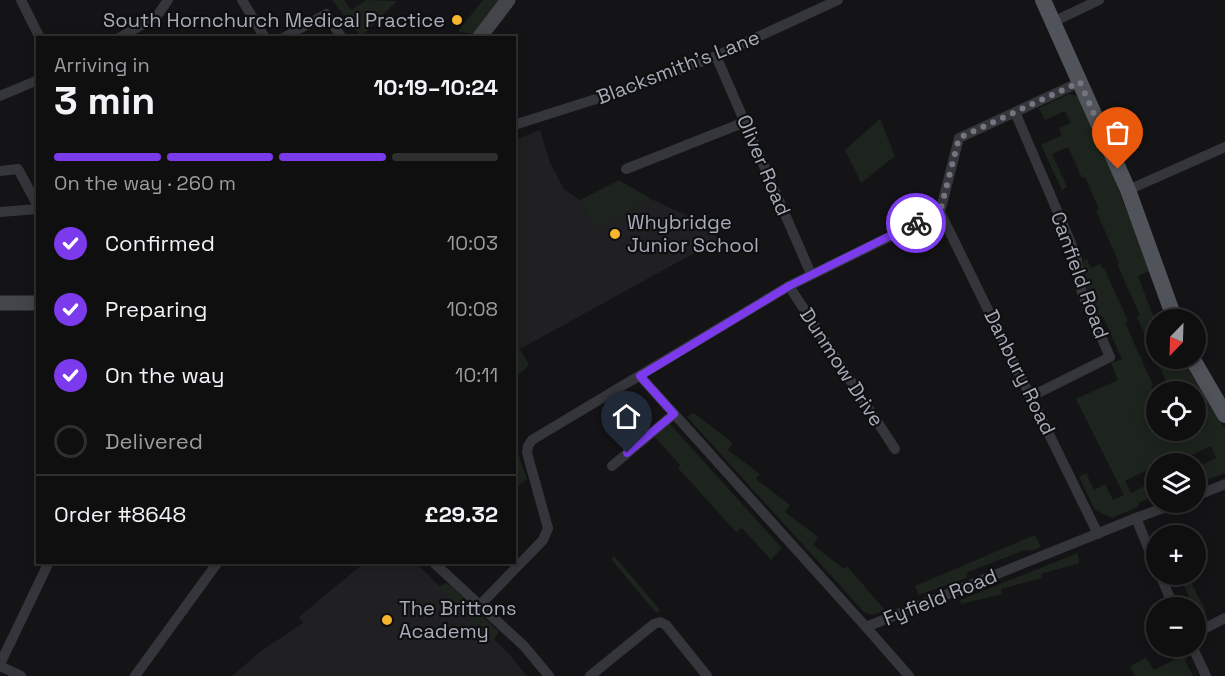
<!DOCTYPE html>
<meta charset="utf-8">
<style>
:root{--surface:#0f0f10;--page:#181819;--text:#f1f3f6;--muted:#9b9c9f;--line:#2f2f30;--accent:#7c3aed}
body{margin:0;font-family:"Space Grotesk",sans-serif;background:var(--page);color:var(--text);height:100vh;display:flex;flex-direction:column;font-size:22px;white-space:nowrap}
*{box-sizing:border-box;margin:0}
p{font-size:20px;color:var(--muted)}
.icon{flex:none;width:33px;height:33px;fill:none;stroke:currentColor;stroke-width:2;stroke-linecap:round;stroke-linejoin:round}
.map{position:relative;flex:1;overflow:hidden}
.drawer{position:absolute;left:36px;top:36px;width:480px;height:528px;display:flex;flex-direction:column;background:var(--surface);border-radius:0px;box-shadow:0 3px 15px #0003,0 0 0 2px var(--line)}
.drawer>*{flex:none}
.needle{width:39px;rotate:203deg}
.tools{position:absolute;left:1146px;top:309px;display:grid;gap:12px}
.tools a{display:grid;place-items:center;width:60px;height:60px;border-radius:50%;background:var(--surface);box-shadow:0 3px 15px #0003,0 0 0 2px var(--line);font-size:30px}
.pin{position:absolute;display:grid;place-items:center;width:51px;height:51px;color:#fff;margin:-62px -26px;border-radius:50% 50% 50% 0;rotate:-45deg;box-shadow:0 0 6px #0007}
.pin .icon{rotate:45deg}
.courier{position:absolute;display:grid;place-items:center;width:60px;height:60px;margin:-30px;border:4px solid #7c3aed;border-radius:50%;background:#fff;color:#222;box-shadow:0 2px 8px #0007}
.overview em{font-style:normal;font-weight:700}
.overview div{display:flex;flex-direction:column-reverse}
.overview{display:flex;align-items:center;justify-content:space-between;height:102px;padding:0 18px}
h1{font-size:39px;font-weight:700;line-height:45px}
.bar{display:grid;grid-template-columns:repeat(4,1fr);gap:9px 6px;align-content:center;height:72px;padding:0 18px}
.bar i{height:8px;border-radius:4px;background:var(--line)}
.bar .selected{background:var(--accent)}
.bar p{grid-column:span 4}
.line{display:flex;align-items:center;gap:15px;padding:0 18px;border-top:2px solid var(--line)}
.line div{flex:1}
ol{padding:0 18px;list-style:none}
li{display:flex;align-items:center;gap:18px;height:66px}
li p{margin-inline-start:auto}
li .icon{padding:6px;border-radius:50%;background:var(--accent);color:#fff;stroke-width:4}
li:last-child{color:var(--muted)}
li i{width:33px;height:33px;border:3px solid var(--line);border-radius:50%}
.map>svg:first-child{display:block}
.built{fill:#202023}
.green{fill:#1c241d}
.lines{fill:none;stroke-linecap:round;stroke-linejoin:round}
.street{stroke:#35363b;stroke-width:10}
.secondary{stroke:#43454b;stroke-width:15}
.primary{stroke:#51535a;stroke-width:16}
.done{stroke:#73767f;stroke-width:6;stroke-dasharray:0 10.8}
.route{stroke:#7c3aed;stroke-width:8}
.poi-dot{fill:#f5b52d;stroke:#0f0f11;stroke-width:2}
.labels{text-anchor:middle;stroke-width:4.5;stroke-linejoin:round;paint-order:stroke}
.poi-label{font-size:20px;fill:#a6abb7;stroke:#0f0f11;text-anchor:start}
.street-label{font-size:20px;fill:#a6abb7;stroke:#0f0f11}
</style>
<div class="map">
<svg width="1225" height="676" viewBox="0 0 1225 676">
<rect width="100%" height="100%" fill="#141416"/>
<g class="built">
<path d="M 540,130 L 550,163 L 564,189 L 580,200 L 596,227 L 651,199 L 714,228 L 718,240 L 520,349 L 529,365 L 515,378 L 515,140 Z"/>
<path d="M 365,562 L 416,563 L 508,653 L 527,676 L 232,676 L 261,651 L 303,623 L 299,617 Z"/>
</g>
<g class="green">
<path d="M 332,0 L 344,0 L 351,10 L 366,0 L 397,1 L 361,37 Z"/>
<path d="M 483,0 L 499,0 L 473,34 L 460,32 L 459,30 Z"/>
<path d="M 1069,94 L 1078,96 L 1098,137 L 1150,271 L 1138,276 L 1156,323 L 1156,358 L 1185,359 L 1225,429 L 1225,473 L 1196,484 L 1196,468 L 1216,458 L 1211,446 L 1175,463 L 1169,463 L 1167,461 L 1156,464 L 1156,466 L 1125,481 L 1131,493 L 1156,480 L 1156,495 L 1140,502 L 1137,507 L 1112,518 L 1095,510 L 1079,477 L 1086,473 L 1094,490 L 1105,484 L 1113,500 L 1124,495 L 1076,399 L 1118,380 L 1111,363 L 1122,359 L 1103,317 L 1097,314 C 1089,296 1084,280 1083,261 L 1087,259 L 1091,268 L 1100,264 L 1102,268 L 1104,268 L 1128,321 L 1125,323 L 1153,385 L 1151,386 L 1156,398 L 1156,430 L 1196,430 L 1196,392 L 1168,391 L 1164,383 L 1166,381 L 1137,317 L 1140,315 L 1117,264 L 1119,263 L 1096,211 L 1099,209 L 1085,177 L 1082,178 L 1068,147 L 1052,154 L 1067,187 L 1062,190 L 1041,145 L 1062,135 L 1059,128 L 1071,123 L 1065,111 L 1045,120 L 1039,108 Z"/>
<path d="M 880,119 L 895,156 L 861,183 L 845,150 Z"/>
<path d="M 619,180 L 651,199 L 596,228 L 580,200 Z"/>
<path d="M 514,341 L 529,365 L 515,378 L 514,378 Z"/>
<path d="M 694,413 L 733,443 L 728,450 L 760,474 L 756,479 L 790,505 L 785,512 L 818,537 L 813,545 L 844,569 L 847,566 L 885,610 L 873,615 L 864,612 L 687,417 Z"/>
<path d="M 669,423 L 782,548 L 771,560 L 742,528 L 736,532 L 678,468 L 680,465 L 653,435 Z"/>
<path d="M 515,445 L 527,479 L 518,486 L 515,480 Z"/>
<path d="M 1035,535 L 1041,547 L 1031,551 L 1025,550 L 968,572 L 966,578 L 919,595 L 915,586 Z"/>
<path d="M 1078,553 L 1079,563 L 1041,574 L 1042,578 L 1001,589 L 1002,594 L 961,604 L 960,600 Z"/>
<path d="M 614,556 L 660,610 L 656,613 L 611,559 Z"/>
<path d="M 1189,578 L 1206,612 L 1196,616 L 1196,608 L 1189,607 L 1193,605 L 1183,584 L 1174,588 L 1173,585 Z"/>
<path d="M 446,583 L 451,586 L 499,632 L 494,639 L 439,587 Z"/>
<path d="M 1186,654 L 1186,663 L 1193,676 L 1135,676 L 1130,667 L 1146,657 L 1154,670 Z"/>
</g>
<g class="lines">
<g class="street">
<path d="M 21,0 L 40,38"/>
<path d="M 242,0 L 265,38"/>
<path d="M 1053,22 L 1099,0"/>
<path d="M 119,38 L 157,16 L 168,0"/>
<path d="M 283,38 L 326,14 L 342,38"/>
<path d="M 716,56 L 811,274"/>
<path d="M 0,96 L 38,80"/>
<path d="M 1015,112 L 1076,255 L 1082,293 L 1110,357 L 1032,396"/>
<path d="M 514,125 L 640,85 L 716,56 L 838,0"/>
<path d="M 626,169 L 745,122"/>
<path d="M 0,171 L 18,169 L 38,206"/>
<path d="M 1128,190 L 1225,147"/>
<path d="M 0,212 L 38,209"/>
<path d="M 940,212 L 1098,534"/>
<path d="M 789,286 L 895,449"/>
<path d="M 640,376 L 866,627 L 1136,518 L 1180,502"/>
<path d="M 612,466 L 674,414"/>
<path d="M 1196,496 L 1225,484"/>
<path d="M 1136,518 L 1156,567"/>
<path d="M 433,562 L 524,646 L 549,676"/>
<path d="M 1160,574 L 1174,608"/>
<path d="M 480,605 L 543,540 L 548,528 L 527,453 L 528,446 L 532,440 L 789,286 L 940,212 L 959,138 L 1080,82"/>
<path d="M 866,627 L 909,676"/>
<path d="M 1196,633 L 1225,618"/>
<path d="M 1192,646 L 1206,676"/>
<path d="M 0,664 L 49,562"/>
<path d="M 0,666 L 21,676"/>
<path d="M 135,676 L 218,562"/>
<path d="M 590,676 L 654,624 L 660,622 L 666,625 L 707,676"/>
</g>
<g class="secondary">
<path d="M 479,38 L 508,0"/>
<path d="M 0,303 L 38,303"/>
</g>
<g class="primary">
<path d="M 1043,0 L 1128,190 L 1175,320"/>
<path d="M 1192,358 L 1225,415"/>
</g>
</g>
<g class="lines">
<path class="done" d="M 916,223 L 940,212 L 959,138 L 1080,82 L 1118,169"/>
<path class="route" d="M 627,453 L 674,414 L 640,376 L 789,286 L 916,223"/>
</g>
<g class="poi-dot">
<circle cx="457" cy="20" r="6"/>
<circle cx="615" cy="234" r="6"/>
<circle cx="387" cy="620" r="6"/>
</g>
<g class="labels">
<g class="poi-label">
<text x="445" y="27" text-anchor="end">South Hornchurch Medical Practice</text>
<text x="627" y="229">Whybridge<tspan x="627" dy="23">Junior School</tspan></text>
<text x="399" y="615">The Brittons<tspan x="399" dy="23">Academy</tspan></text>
</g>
<g class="street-label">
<text transform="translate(678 67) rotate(-21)" y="7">Blacksmith's Lane</text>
<text transform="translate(764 165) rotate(67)" y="7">Oliver Road</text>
<text transform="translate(1080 275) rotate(70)" y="7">Canfield Road</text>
<text transform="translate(842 367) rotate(57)" y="7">Dunmow Drive</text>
<text transform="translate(1020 372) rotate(64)" y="7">Danbury Road</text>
<text transform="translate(940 597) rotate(-22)" y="7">Fyfield Road</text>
</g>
</g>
</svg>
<div class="tools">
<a><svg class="needle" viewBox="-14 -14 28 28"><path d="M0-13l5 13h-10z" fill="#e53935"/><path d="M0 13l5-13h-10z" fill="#9b9c9f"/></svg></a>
<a><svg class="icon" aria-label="locate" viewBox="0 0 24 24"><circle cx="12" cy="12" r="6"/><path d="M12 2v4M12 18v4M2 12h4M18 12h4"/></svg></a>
<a><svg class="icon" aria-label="layers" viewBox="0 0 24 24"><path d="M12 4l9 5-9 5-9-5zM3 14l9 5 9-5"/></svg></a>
<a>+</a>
<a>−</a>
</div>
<div class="pin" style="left:1118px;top:169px;background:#ea580c"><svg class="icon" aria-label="bag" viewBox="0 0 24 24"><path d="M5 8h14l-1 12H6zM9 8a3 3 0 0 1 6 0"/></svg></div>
<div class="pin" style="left:627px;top:453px;background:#1f2937"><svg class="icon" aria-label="home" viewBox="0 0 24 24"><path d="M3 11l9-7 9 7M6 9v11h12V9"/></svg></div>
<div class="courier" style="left:916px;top:223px"><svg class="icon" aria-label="bike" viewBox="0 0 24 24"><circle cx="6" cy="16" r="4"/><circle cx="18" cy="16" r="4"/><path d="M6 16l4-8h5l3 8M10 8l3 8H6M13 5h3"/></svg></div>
<section class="drawer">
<div class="overview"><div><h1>3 min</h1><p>Arriving in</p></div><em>10:19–10:24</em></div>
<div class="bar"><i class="selected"></i><i class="selected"></i><i class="selected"></i><i></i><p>On the way · 260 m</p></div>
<ol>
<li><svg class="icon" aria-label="check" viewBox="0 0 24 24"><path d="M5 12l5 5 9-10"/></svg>Confirmed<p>10:03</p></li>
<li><svg class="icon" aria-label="check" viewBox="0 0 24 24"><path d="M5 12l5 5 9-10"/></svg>Preparing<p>10:08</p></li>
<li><svg class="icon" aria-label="check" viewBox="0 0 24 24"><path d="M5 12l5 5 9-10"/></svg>On the way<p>10:11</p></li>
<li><i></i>Delivered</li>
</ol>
<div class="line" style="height:78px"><div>Order #8648</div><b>£29.32</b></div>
</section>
</div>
